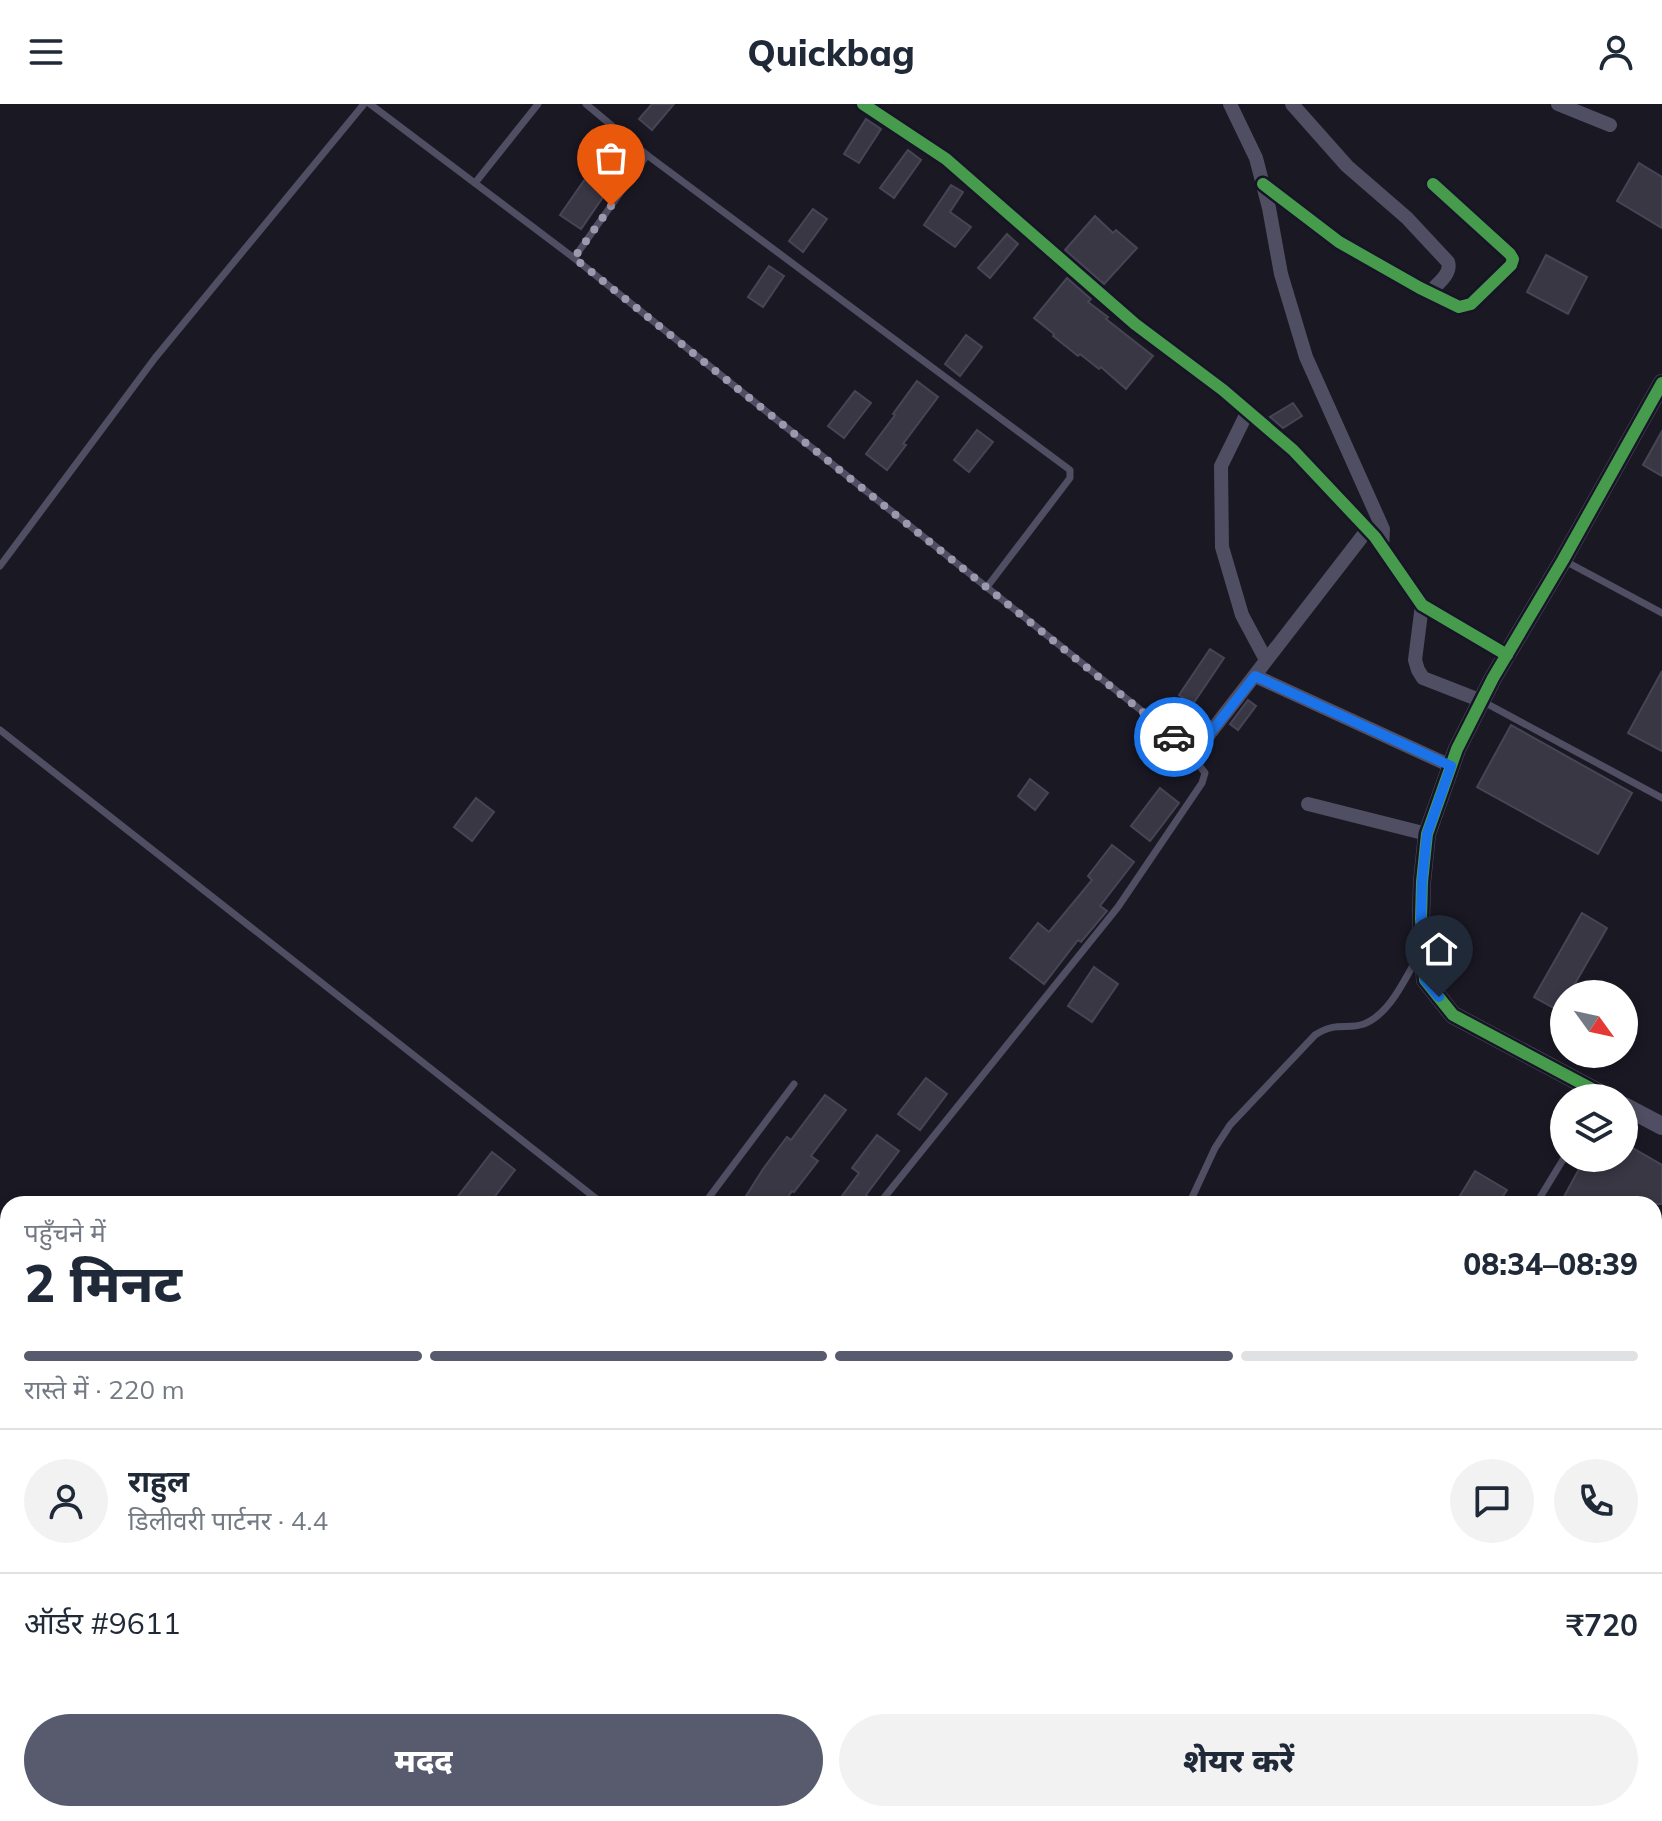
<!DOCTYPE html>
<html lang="hi">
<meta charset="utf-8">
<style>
:root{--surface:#fff;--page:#f2f2f3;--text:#1f2937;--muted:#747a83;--line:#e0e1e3;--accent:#575b6d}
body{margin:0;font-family:Mulish,"Noto Sans Devanagari",sans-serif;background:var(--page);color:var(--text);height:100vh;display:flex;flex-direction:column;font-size:30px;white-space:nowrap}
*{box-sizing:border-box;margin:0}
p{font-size:26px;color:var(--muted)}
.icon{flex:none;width:44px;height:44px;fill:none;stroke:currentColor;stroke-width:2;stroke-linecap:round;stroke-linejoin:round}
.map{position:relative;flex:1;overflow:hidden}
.side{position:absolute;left:0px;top:1092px;width:1662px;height:626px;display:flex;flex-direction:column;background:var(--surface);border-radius:24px 24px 0 0;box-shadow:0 4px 12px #0003}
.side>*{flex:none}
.needle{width:52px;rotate:123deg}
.buttons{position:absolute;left:1550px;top:876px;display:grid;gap:16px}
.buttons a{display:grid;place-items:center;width:88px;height:88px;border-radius:50%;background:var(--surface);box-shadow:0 4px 12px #0003;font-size:40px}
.pin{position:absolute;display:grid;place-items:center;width:68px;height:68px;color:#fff;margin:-82px -34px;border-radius:50% 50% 50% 0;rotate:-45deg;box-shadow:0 0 8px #0007}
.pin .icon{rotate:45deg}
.courier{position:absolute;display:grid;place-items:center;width:80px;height:80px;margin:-40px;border:6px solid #1a73e8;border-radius:50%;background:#fff;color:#222;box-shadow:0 2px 10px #0007}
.headline em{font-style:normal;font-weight:800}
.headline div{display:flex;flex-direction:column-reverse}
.headline{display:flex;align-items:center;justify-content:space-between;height:136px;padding:0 24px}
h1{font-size:52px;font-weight:800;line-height:60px}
.bar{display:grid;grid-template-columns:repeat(4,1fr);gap:12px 8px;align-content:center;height:96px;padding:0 24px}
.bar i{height:10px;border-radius:6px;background:var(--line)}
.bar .on{background:var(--accent)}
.bar p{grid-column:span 4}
.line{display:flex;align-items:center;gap:20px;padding:0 24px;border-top:2px solid var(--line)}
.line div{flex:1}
.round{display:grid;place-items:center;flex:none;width:84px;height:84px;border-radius:42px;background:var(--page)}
.action{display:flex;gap:16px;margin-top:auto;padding:16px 24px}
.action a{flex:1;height:92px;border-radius:48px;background:var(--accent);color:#fff;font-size:32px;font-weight:800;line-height:92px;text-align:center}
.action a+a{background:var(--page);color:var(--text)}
header{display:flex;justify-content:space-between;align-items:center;height:104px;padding:0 24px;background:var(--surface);font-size:36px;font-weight:800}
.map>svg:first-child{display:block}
.building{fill:#393744;stroke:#474455;stroke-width:2}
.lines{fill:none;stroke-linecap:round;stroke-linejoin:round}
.service{stroke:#504e62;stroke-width:7}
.minor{stroke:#504e62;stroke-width:14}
.tertiary{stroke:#504e62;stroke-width:18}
.cycleway-casing{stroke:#171427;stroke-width:17}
.cycleway{stroke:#469c4c;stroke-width:12}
.done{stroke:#9c99af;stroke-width:8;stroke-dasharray:0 14.4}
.route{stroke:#1a73e8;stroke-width:10}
</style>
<header><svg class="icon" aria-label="menu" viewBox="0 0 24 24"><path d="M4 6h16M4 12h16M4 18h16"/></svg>Quickbag<svg class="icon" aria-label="person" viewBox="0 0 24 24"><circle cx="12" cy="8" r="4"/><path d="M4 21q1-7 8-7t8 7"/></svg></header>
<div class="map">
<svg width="1662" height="1717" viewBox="0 0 1662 1717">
<rect width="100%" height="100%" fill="#1a1823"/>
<g class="building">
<path d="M 652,0 L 674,0 L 652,26 L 639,15 Z"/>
<path d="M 866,15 L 881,25 L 859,59 L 844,50 Z"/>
<path d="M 612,34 L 634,51 L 601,91 L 603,93 L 581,125 L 560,111 L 592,65 L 589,63 Z"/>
<path d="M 908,46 L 921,56 L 894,94 L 880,84 Z"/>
<path d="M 1639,59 L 1662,73 L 1662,124 L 1617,97 Z"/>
<path d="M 951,81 L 963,88 L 950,108 L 971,123 L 955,143 L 924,121 Z"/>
<path d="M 813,105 L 827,115 L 803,148 L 789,137 Z"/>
<path d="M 1095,112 L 1113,129 L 1116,126 L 1137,144 L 1104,180 L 1065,146 Z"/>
<path d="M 1007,130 L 1018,140 L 990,174 L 978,164 Z"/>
<path d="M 1546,151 L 1587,173 L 1568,210 L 1527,188 Z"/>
<path d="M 769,162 L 784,172 L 763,203 L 748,193 Z"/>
<path d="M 1067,174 L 1091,195 L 1088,198 L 1108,213 L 1106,215 L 1153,252 L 1126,285 L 1101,263 L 1099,265 L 1080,250 L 1078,252 L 1053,232 L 1054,230 L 1034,214 Z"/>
<path d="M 966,231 L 982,243 L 960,272 L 945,260 Z"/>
<path d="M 917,277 L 938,293 L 903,340 L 906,341 L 887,366 L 866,350 L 895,311 L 893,310 Z"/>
<path d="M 855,287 L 871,299 L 844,334 L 828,322 Z"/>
<path d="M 1293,299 L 1302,312 L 1283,324 L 1270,313 Z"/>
<path d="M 977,326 L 993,338 L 969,368 L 954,356 Z"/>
<path d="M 1662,327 L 1662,372 L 1643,361 Z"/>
<path d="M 1210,545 L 1224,554 L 1193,600 L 1179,591 Z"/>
<path d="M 1662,567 L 1662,647 L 1628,629 Z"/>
<path d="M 1248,596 L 1256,602 L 1238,626 L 1230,620 Z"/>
<path d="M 1511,621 L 1632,689 L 1598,750 L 1477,683 Z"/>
<path d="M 1030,675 L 1048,689 L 1035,706 L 1018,692 Z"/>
<path d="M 1160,684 L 1179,699 L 1150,737 L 1131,722 Z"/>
<path d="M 476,694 L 494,708 L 472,737 L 454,723 Z"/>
<path d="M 1112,741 L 1134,758 L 1100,802 L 1107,807 L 1081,838 L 1078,836 L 1044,880 L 1010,854 L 1038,819 L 1049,828 L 1092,776 L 1088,772 Z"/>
<path d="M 1582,809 L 1607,824 L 1569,890 L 1564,890 L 1564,899 L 1559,907 L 1534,893 Z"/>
<path d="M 1094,863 L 1118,880 L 1092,918 L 1068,902 Z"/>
<path d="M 926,974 L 947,990 L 920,1026 L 898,1010 Z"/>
<path d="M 825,991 L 846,1006 L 811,1052 L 818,1057 L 794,1088 L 792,1087 L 783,1100 L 741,1100 L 763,1065 L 787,1033 L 791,1036 Z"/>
<path d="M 877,1031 L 899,1047 L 866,1091 L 873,1097 L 873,1100 L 836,1100 L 859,1069 L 852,1064 Z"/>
<path d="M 1624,1039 L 1662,1061 L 1662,1100 L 1560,1100 L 1585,1054 L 1624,1054 Z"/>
<path d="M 492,1048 L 515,1066 L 489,1100 L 452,1100 Z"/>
<path d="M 1475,1067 L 1507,1086 L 1498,1100 L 1455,1100 Z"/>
</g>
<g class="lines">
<g class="service">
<path d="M 370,0 L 574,154 L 1182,639 L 1205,669 L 1202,679 L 1118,803 L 879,1100"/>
<path d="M 586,0 L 647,51 L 1070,366 L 1070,374 L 987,483"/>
<path d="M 475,79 L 538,0"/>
<path d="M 574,154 L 647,51"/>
<path d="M 1565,457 L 1662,509"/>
<path d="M 0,462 L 155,254 L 364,0"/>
<path d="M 1482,597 L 1662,694"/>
<path d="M 0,626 L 603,1100"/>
<path d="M 704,1100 L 794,980"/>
<path d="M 1189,1100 L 1215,1044 L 1230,1021 L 1315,931 C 1336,917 1346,926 1364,920 C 1391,909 1405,874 1419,851"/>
<path d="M 1536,1100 L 1564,1054"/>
<path d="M 1654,1196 L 1662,1200"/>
<path d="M 0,1443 L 8,1450"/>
<path d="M 324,1710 L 333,1717"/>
<path d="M 784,1717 L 790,1710"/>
</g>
<g class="minor">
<path d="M 863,0 L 946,55 L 1135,220 L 1223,286 L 1293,346 L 1375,433 L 1422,501 L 1507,551"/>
<path d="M 1230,0 L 1256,54 L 1269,104 L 1281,170 L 1306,253 L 1383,425 L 1382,443"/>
<path d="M 1292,0 L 1347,62 L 1407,114 L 1448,158 C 1452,170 1437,180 1429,189"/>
<path d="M 1558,0 L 1610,21"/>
<path d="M 1263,80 L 1339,138 L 1420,184 L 1459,203 L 1471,200 L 1511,161 L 1513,155 L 1510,150 L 1433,80"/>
<path d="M 1248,307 L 1221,362 L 1222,443 L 1242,511 L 1266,556"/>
<path d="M 1422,501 L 1415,556 L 1418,566 L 1423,574 L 1482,597"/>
<path d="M 1255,572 L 1451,662"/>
<path d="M 1193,651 L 1368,425"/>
<path d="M 1308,700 L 1427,730"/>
</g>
<g class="tertiary">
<path d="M 1609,994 L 1453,911 L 1425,876 L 1421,815 L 1422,778 L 1427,730 L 1457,645 L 1493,574 L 1563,456 L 1662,279"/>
<path d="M 1624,1002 L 1662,1022"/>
</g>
<defs>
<g id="cycleway">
<path d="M 863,0 L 946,55 L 1135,220 L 1223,286 L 1293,346 L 1375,433 L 1422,501 L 1507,551"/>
<path d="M 1263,80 L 1339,138 L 1420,184 L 1459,203 L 1471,200 L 1511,161 L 1513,155 L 1510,150 L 1433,80"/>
<path d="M 1609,994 L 1453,911 L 1425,876 L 1421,815 L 1422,778 L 1427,730 L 1457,645 L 1493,574 L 1563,456 L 1662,279"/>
</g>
</defs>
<use href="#cycleway" class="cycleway-casing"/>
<use href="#cycleway" class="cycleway"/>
</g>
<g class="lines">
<path class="done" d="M 611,102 L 574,154 L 1174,633"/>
<path class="route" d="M 1174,633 L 1193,651 L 1255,572 L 1451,662 L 1427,730 L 1422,778 L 1421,815 L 1425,876 L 1439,893"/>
</g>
</svg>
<div class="buttons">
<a><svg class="needle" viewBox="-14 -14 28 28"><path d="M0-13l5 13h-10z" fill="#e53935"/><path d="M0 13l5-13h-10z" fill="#747a83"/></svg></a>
<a><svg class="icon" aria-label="layers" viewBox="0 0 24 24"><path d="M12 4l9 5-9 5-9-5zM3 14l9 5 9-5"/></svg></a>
</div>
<div class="pin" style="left:611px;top:102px;background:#ea580c"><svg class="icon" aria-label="bag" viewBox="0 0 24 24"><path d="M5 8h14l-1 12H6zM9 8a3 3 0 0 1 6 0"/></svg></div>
<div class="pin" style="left:1439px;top:893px;background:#1f2937"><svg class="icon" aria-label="home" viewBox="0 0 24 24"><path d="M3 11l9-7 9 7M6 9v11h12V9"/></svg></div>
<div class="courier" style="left:1174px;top:633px"><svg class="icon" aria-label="car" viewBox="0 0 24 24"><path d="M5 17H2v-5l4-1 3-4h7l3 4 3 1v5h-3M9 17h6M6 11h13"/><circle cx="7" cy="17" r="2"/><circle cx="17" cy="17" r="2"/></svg></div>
<section class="side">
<div class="headline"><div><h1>2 मिनट</h1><p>पहुँचने में</p></div><em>08:34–08:39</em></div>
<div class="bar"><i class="on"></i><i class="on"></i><i class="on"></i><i></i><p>रास्ते में · 220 m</p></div>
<div class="line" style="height:144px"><a class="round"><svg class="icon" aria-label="person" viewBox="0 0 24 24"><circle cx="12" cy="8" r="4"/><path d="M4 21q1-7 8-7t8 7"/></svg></a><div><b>राहुल</b><p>डिलीवरी पार्टनर · 4.4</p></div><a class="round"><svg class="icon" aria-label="chat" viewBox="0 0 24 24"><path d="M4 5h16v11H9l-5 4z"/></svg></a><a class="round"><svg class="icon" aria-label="phone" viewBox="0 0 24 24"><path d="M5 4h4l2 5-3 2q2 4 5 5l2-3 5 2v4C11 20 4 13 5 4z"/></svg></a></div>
<div class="line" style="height:104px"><div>ऑर्डर #9611</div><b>₹720</b></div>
<div class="action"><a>मदद</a><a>शेयर करें</a></div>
</section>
</div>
